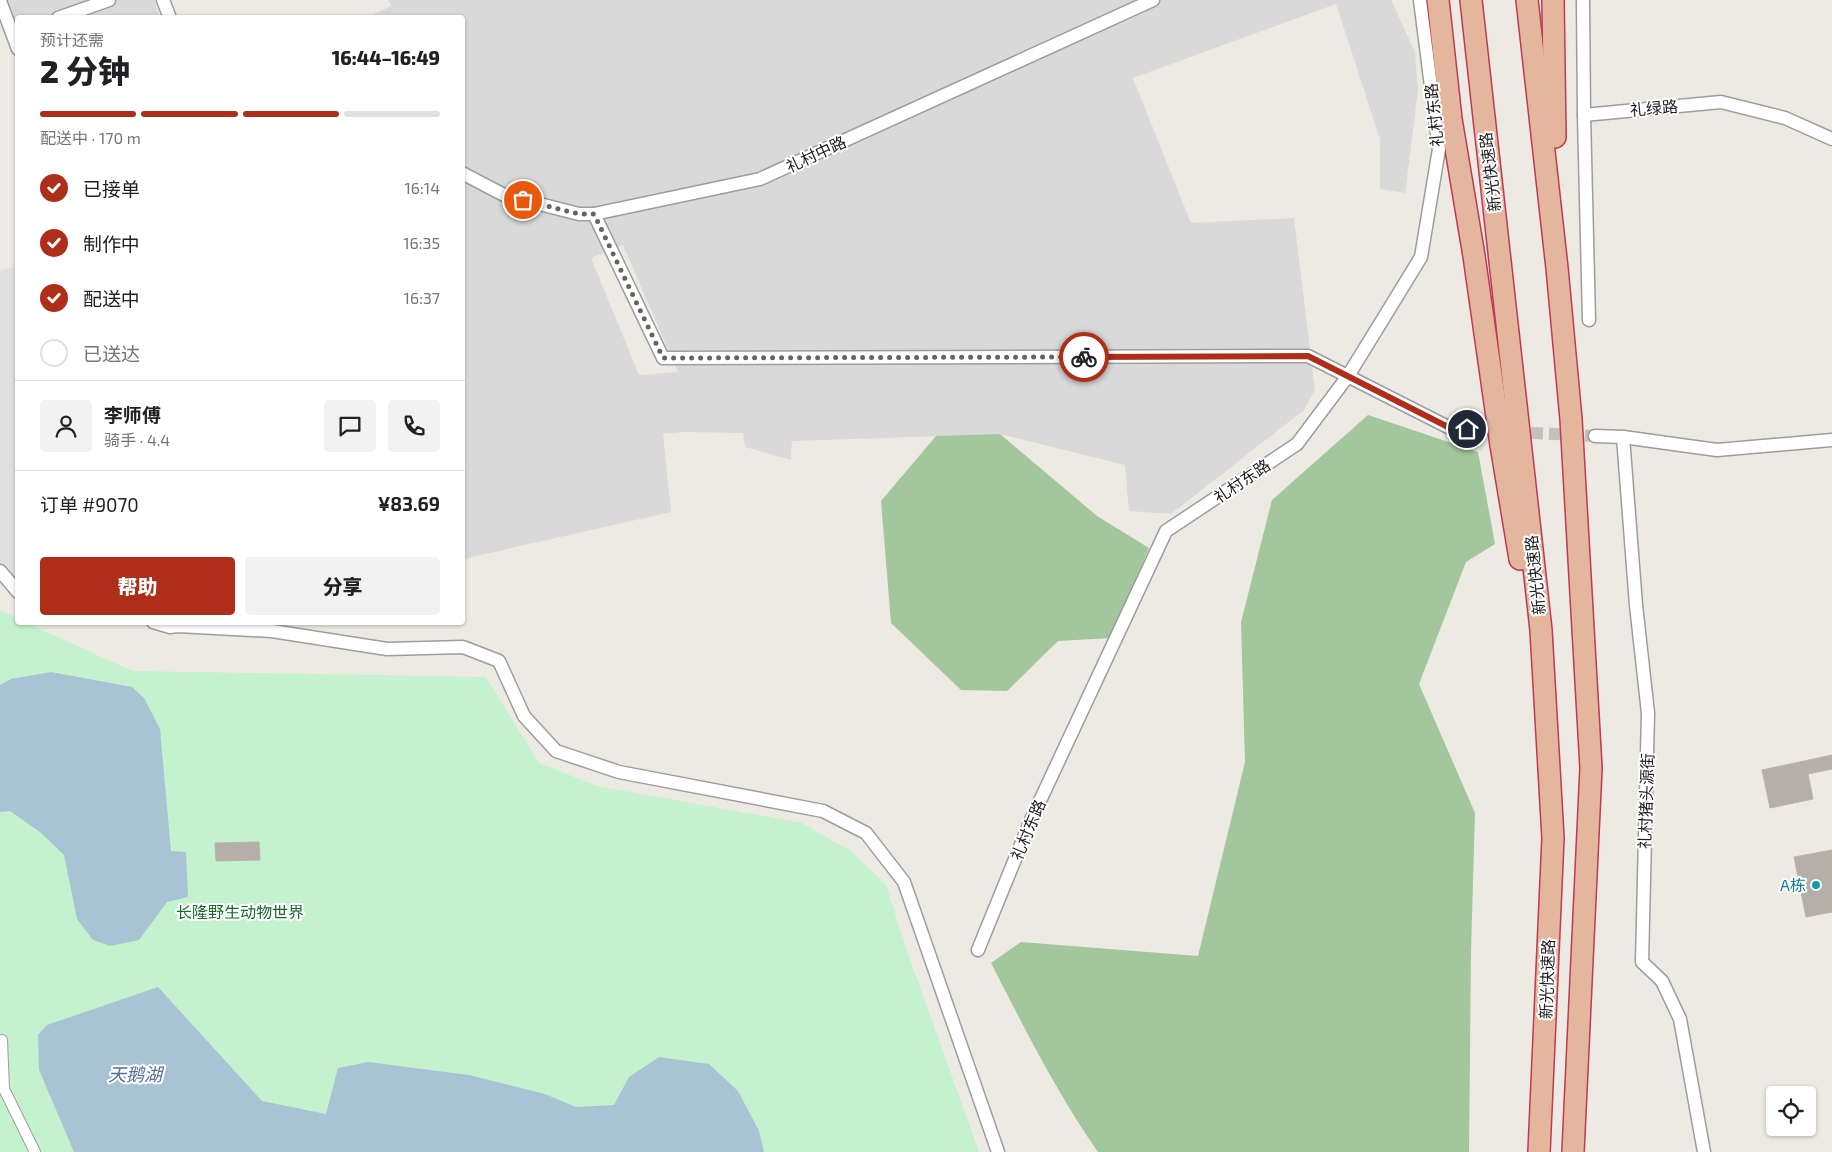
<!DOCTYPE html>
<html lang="zh">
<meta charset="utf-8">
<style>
:root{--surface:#fff;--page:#f2f2f2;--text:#202124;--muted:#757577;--line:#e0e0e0;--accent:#ae2e19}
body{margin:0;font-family:"Exo 2","Noto Sans SC",sans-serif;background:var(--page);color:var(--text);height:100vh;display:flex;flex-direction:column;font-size:19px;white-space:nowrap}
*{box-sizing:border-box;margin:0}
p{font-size:16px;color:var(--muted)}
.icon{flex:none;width:28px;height:28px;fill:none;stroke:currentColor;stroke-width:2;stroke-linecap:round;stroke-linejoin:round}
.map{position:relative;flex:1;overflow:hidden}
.details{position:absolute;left:15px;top:15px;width:450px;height:610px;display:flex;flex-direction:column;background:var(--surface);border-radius:5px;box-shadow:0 1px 4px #0004}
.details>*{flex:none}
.buttons{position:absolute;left:1766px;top:1086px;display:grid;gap:10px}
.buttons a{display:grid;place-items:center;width:50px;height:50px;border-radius:5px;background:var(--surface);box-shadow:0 1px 4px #0004;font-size:25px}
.pin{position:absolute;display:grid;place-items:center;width:42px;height:42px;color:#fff;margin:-21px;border:2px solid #fff;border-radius:50%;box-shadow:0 1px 5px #0007}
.courier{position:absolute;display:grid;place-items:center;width:50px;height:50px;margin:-25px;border:4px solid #ae2e19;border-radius:50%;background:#fff;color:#222;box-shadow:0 1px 6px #0007}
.summary em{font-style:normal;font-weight:800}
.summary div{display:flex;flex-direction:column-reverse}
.summary{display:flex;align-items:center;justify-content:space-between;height:85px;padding:0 25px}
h1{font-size:32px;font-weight:800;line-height:38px}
.bar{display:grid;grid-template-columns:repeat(4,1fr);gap:8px 5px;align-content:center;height:60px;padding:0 25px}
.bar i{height:6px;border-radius:4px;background:var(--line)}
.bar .on{background:var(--accent)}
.bar p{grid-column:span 4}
.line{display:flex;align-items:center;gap:12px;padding:0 25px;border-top:1px solid var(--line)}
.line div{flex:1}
.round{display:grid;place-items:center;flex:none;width:52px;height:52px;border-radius:5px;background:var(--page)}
ol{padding:0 25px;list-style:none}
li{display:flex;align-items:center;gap:15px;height:55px}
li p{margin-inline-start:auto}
li .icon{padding:5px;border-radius:50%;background:var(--accent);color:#fff;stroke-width:4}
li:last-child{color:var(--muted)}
li i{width:28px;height:28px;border:2px solid var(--line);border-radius:50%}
.button{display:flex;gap:10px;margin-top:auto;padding:10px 25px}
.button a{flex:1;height:58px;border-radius:5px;background:var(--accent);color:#fff;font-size:20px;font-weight:800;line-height:58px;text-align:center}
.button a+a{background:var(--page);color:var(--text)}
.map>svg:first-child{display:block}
.residential{fill:#d9d9d9;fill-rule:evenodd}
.forest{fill:#a3c69c}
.park{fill:#c4f1ce}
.parking{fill:#e0e0e0}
.water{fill:#a8c4d4}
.building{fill:#b4b0a9;stroke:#bbb3a7}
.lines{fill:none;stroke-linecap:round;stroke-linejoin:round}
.minor-tunnel{stroke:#c2c1ba;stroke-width:12;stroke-dasharray:12 6;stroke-linecap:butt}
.pedestrian-casing{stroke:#9d9d9d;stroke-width:12}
.minor-casing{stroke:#9d9d9d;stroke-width:15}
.trunk-casing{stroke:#c03955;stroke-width:24}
.pedestrian{stroke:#fff;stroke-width:10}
.minor{stroke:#fff;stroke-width:12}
.trunk{stroke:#e4b69d;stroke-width:21}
.done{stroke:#656461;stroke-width:5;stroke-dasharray:0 9}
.route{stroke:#ae2e19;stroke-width:6}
.culture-dot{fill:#0f9aa8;stroke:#fff;stroke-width:2}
.labels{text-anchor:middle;stroke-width:4;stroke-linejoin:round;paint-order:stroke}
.street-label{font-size:16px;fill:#1c1c1c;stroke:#fff}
.culture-label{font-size:16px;fill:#0d838f;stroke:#fff;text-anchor:end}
.park-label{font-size:16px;fill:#186b2b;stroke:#fff}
.water-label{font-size:18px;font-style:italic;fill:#556f9e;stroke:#fff}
</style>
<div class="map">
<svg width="1832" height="1152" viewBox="0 0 1832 1152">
<rect width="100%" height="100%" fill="#eceae2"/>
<g class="residential">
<path d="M 7,0 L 154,0 L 160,17 L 18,18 L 17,30 Z"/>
<path d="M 388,0 L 1391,0 L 1415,52 L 1418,89 L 1405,193 L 1380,189 L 1380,139 L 1336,4 L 1133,78 L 1191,223 L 1294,218 L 1315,390 L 1304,410 L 1171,514 L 1129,511 L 1125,465 L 1000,434 L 792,441 L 791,460 L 745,447 L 743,433 L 682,432 L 663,434 L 671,512 L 463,559 L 462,18 L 374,18 L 372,15 L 391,6 ZM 623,245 L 678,372 L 639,375 L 591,258 Z"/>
</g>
<g class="forest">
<path d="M 1368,415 L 1478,452 L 1495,544 L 1466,562 L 1419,684 L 1475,813 L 1471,951 L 1469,1152 L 1098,1152 C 1056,1092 1024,1027 991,963 L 1021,942 L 1198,956 L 1245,762 L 1241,622 L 1272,500 Z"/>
<path d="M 1000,434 L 1097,516 L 1149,548 L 1111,638 L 1058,641 L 1007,691 L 961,690 L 891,623 L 881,501 L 936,436 Z"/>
</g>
<path class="park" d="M 0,610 L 17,618 L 18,622 L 27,623 L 132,671 L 486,677 L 539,763 L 597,786 L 802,823 L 852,852 L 886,885 L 907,951 L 979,1152 L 0,1152 Z"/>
<path class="parking" d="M 17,266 L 17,576 L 0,576 L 0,271 Z"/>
<g class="water">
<path d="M 51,672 L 132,687 L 144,698 L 160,729 L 171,851 L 186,852 L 188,897 L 167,902 L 139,940 L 110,946 L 93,940 L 77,919 L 64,855 L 40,832 L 10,811 L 0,812 L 0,685 L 11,679 Z"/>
<path d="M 158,987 L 262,1101 L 326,1114 L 338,1068 L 368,1062 L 469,1075 L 545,1094 L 576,1107 L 614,1105 L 629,1077 L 659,1057 L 709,1064 L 738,1091 L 759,1131 L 764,1152 L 74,1152 L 39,1070 L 38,1035 L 47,1025 Z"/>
</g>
<g class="building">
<path d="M 1832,755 L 1832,769 L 1808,774 L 1813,799 L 1770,808 L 1762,770 Z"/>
<path d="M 259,842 L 260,860 L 216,861 L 215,843 Z"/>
<path d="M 1832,850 L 1832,912 L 1806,917 L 1794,857 Z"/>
</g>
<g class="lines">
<path class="minor-tunnel" d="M 1513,432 L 1595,436"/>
<defs>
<path id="pedestrian" d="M 2,1040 L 4,1089 L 35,1152"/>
<g id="minor">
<path d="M 163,0 L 170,18"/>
<path d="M 1583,0 L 1584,115 L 1721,102 L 1785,118 L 1832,139"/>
<path d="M 0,1 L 18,49"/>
<path d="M 58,18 L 109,0"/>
<path d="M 1584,115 L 1589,320"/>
<path d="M 462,173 L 504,195 L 579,214 L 594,214 L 760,179 L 1153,0"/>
<path d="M 594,214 L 663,358 L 1308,356 L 1452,429 L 1482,430"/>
<path d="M 1595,436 L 1623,437 L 1717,450 L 1832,440"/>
<path d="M 1623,437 L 1636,605 L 1648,713 L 1642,962 L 1662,981 L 1680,1019 L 1704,1152"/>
<path d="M 0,571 L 18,592"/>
<path d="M 153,622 L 170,627 L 178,626 L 272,631 L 387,649 L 463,647 L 499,661 L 524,716 L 556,751 L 619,772 L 823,811 L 866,833 L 904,882 L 998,1152"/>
<path d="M 978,950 L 1031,820 L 1166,531 L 1297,444 L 1348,376 L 1421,257 L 1439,149 L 1420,0"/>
</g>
<g id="trunk">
<path d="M 1438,0 L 1451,119 L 1474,256 L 1501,445 L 1520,559"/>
<path d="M 1471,0 L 1541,630 L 1553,838 L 1539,1152"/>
<path d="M 1527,0 L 1557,268 L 1571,419 L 1591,768 L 1573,1152"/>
<path d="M 1553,0 L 1555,137"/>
</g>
</defs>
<use href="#pedestrian" class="pedestrian-casing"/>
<use href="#minor" class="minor-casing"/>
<use href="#trunk" class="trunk-casing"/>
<use href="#pedestrian" class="pedestrian"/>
<use href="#minor" class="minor"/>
<use href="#trunk" class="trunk"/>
</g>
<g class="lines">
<path class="done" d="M 523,200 L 579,214 L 594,214 L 663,358 L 1084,357"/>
<path class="route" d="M 1084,357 L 1308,356 L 1452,429 L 1467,429"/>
</g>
<circle class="culture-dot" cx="1816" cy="885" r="5"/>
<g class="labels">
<g class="street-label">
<text transform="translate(1654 108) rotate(-5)" y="6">礼绿路</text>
<text transform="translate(1434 115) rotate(-96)" y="6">礼村东路</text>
<text transform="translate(816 154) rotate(-25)" y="6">礼村中路</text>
<text transform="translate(1490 172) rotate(-97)" y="6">新光快速路</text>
<text transform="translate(1242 481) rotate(-34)" y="6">礼村东路</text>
<text transform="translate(1535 575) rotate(-96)" y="6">新光快速路</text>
<text transform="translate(1646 801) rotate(-88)" y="6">礼村猪头源街</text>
<text transform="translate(1028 830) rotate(-67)" y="6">礼村东路</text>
<text transform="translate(1547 979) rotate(-88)" y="6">新光快速路</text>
</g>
<g class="culture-label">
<text x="1806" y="891">A栋</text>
</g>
<g class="park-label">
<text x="240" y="918">长隆野生动物世界</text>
</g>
<g class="water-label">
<text x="135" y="1081">天鹅湖</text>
</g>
</g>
</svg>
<div class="buttons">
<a><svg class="icon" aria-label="locate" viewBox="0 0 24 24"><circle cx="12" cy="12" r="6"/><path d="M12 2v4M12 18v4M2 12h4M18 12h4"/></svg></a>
</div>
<div class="pin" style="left:523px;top:200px;background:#ea580c"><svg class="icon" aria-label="bag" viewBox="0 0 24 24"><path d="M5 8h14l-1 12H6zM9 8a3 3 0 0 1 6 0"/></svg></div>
<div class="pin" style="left:1467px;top:429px;background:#1f2937"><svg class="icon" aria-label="home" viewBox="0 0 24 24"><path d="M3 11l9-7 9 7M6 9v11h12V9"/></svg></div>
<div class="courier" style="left:1084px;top:357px"><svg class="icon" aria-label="bike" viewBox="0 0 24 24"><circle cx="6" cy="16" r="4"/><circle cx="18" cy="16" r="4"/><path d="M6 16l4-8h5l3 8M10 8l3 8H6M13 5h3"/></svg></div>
<section class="details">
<div class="summary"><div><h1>2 分钟</h1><p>预计还需</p></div><em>16:44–16:49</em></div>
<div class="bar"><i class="on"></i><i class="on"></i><i class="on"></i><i></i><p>配送中 · 170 m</p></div>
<ol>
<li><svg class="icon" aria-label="check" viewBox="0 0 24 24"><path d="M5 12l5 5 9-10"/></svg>已接单<p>16:14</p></li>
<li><svg class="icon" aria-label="check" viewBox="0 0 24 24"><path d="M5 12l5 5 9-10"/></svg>制作中<p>16:35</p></li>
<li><svg class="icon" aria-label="check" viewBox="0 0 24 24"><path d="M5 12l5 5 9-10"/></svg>配送中<p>16:37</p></li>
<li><i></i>已送达</li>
</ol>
<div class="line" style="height:90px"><a class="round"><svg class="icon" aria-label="person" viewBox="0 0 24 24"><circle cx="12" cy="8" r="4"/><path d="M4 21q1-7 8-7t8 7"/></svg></a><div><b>李师傅</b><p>骑手 · 4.4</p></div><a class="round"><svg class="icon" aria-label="chat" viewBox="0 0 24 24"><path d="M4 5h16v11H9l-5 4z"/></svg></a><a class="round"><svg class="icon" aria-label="phone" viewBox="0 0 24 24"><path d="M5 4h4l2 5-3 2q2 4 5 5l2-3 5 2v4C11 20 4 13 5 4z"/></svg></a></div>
<div class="line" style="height:65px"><div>订单 #9070</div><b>¥83.69</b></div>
<div class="button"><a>帮助</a><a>分享</a></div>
</section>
</div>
